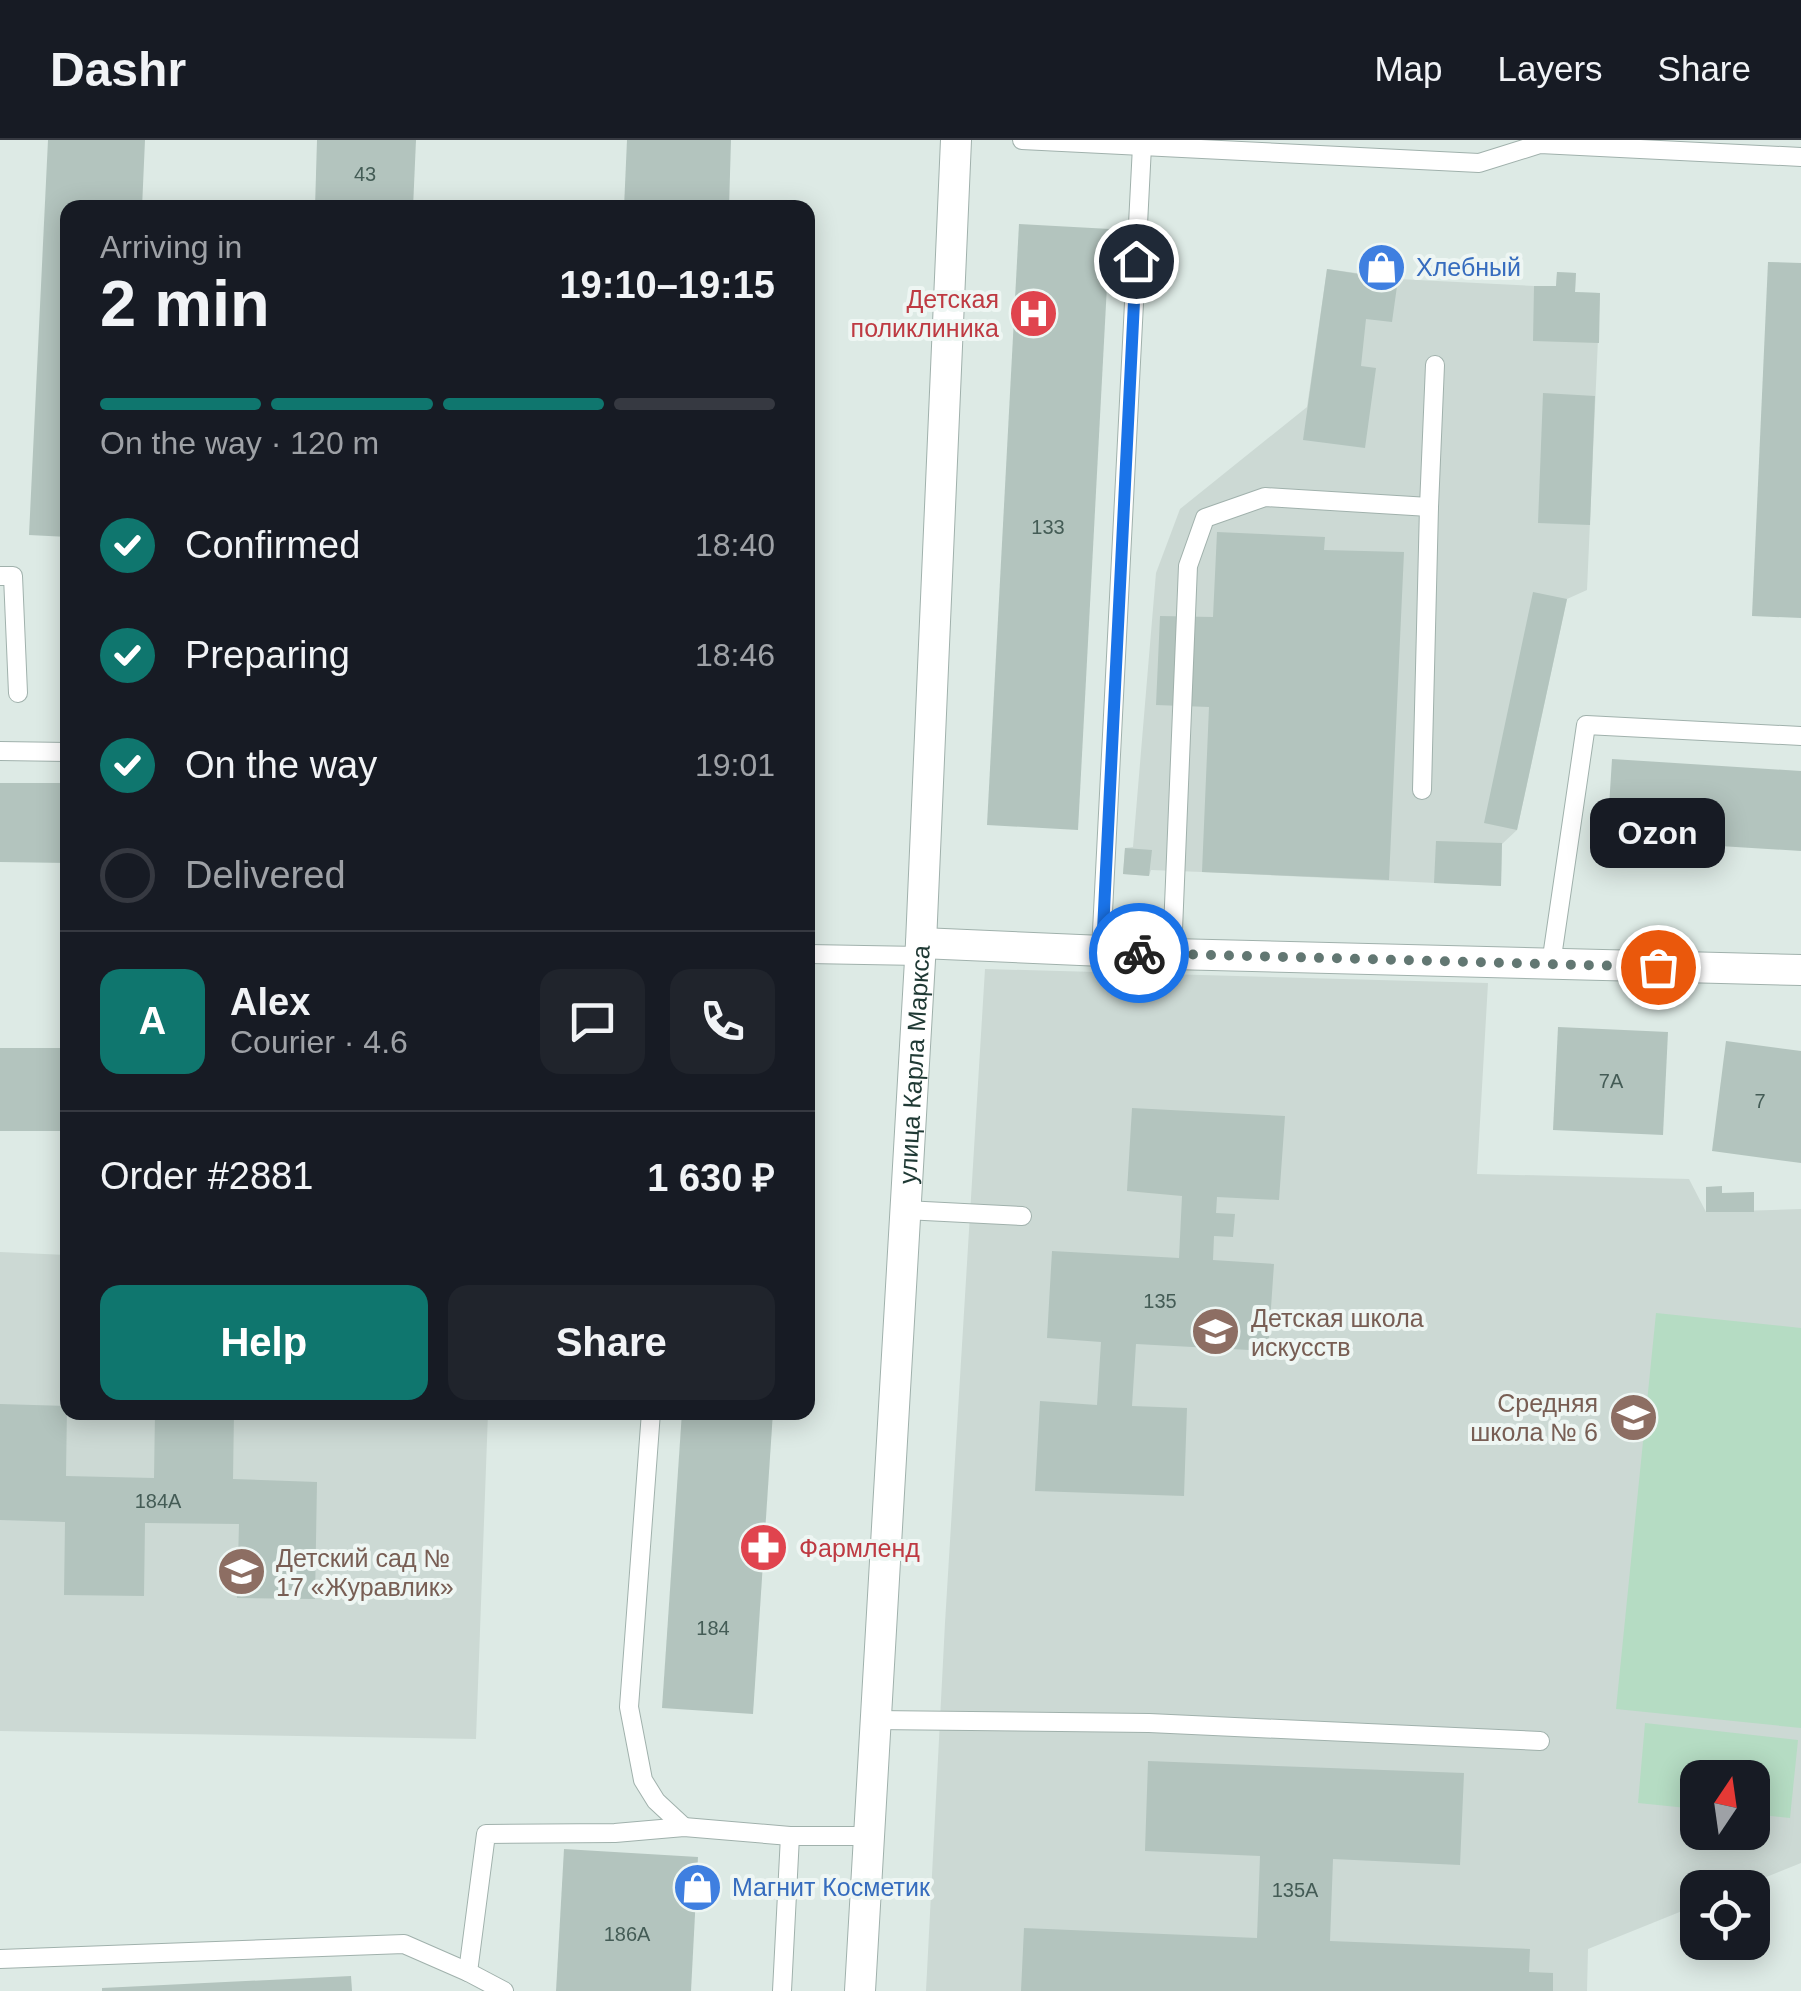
<!DOCTYPE html>
<meta charset="utf-8">
<style>
:root{--surface:#171b24;--page:#20242c;--text:#f1f3f6;--muted:#9ea1a6;--line:#363941;--accent:#0f766e}
body{margin:0;font-family:Arial,sans-serif;background:var(--page);color:var(--text);height:100vh;display:flex;flex-direction:column;font-size:38px;white-space:nowrap}
*{box-sizing:border-box;margin:0}
p{font-size:32px;color:var(--muted)}
.icon{flex:none;width:55px;height:55px;fill:none;stroke:currentColor;stroke-width:2;stroke-linecap:round;stroke-linejoin:round}
.map{position:relative;flex:1;overflow:hidden}
.details{position:absolute;left:60px;top:60px;width:755px;height:1220px;display:flex;flex-direction:column;background:var(--surface);border-radius:20px;box-shadow:0 5px 25px #0003}
.details>*{flex:none}
.needle{width:65px;rotate:13deg}
.buttons{position:absolute;left:1680px;top:1620px;display:grid;gap:20px}
.buttons a{display:grid;place-items:center;width:90px;height:90px;border-radius:20px;background:var(--surface);box-shadow:0 5px 25px #0003;font-size:50px}
.pin{position:absolute;display:grid;place-items:center;width:85px;height:85px;color:#fff;margin:-42px;border:5px solid #fff;border-radius:50%;box-shadow:0 2px 10px #0007}
.courier{position:absolute;display:grid;place-items:center;width:100px;height:100px;margin:-50px;border:8px solid #1a73e8;border-radius:50%;background:#fff;color:#222;box-shadow:0 2px 12px #0007}
.bubble{position:absolute;height:70px;border-radius:20px;background:var(--surface);box-shadow:0 5px 25px #0003;font-size:32px;font-weight:700;line-height:70px;text-align:center}
.head em{font-style:normal;font-weight:700}
.head div{display:flex;flex-direction:column-reverse}
.head{display:flex;align-items:center;justify-content:space-between;height:170px;padding:0 40px}
h1{font-size:65px;font-weight:700;line-height:75px}
.bar{display:grid;grid-template-columns:repeat(4,1fr);gap:15px 10px;align-content:center;height:120px;padding:0 40px}
.bar i{height:12px;border-radius:8px;background:var(--line)}
.bar .selected{background:var(--accent)}
.bar p{grid-column:span 4}
.line{display:flex;align-items:center;gap:25px;padding:0 40px;border-top:2px solid var(--line)}
.line div{flex:1}
.round{display:grid;place-items:center;flex:none;width:105px;height:105px;border-radius:20px;background:var(--page)}
ol{padding:0 40px;list-style:none}
li{display:flex;align-items:center;gap:30px;height:110px}
li p{margin-inline-start:auto}
li .icon{padding:10px;border-radius:50%;background:var(--accent);color:#fff;stroke-width:4}
li:last-child{color:var(--muted)}
li i{width:55px;height:55px;border:5px solid var(--line);border-radius:50%}
.cta{display:flex;gap:20px;margin-top:auto;padding:20px 40px}
.cta a{flex:1;height:115px;border-radius:20px;background:var(--accent);color:#fff;font-size:40px;font-weight:700;line-height:115px;text-align:center}
.cta a+a{background:var(--page);color:var(--text)}
header{display:flex;align-items:center;gap:60px;box-sizing:border-box;height:140px;padding:0 50px;background:var(--surface);border-bottom:2px solid var(--line)}
header strong{font-size:48px}
nav{display:flex;gap:55px;margin-inline-start:auto;font-size:35px}
.map>svg:first-child{display:block}
.built{fill:#ccd9d4;fill-rule:evenodd}
.green{fill:#b5dcc3}
.building{fill:#b3c4be}
.lines{fill:none;stroke-linecap:round;stroke-linejoin:round}
.service-casing{stroke:#a0b1ac;stroke-width:20}
.minor-casing{stroke:#a0b1ac;stroke-width:32}
.tertiary-casing{stroke:#a0b1ac;stroke-width:32}
.service{stroke:#fff;stroke-width:18}
.minor{stroke:#fff;stroke-width:30}
.tertiary{stroke:#fff;stroke-width:30}
.done{stroke:#627772;stroke-width:10;stroke-dasharray:0 18}
.route{stroke:#1a73e8;stroke-width:12}
.labels{text-anchor:middle;stroke-width:8;stroke-linejoin:round;paint-order:stroke}
.number-label{font-size:20px;fill:#445c56}
.shop-label{font-size:25px;fill:#366cbe;stroke:#eef6f3;text-anchor:start}
.health-label{font-size:25px;fill:#be3a42;stroke:#eef6f3;text-anchor:end}
.street-label{font-size:25px;fill:#1f3934;stroke:#eef6f3}
.education-label{font-size:25px;fill:#785e54;stroke:#eef6f3;text-anchor:start}
</style>
<header>
<strong>Dashr</strong>
<nav><a>Map</a><a>Layers</a><a>Share</a></nav>
</header>
<div class="map">
<svg width="1801" height="1851" viewBox="0 0 1801 1851">
<rect width="100%" height="100%" fill="#ddeae5"/>
<g class="built">
<path d="M 1389,128 L 1388,138 L 1398,139 L 1534,146 L 1556,146 L 1557,132 L 1576,133 L 1575,152 L 1600,153 L 1587,450 L 1567,459 L 1517,690 L 1502,704 L 1501,746 L 1202,732 L 1151,730 L 1149,736 L 1123,734 L 1125,708 L 1133,707 L 1156,433 L 1180,369 L 1307,267 L 1327,129 L 1371,135 Z"/>
<path d="M 985,829 L 1488,843 L 1477,1034 L 1689,1039 L 1706,1072 L 1801,1069 L 1801,1723 L 1741,1747 L 1698,1748 L 1697,1765 L 1588,1809 L 1587,1851 L 926,1851 L 945,1483 ZM 1698,1638 L 1752,1638 L 1752,1692 L 1698,1692 Z"/>
<path d="M 0,1112 L 67,1115 L 68,1272 L 488,1273 L 476,1599 L 0,1591 Z"/>
</g>
<g class="green">
<path d="M 1656,1173 L 1801,1188 L 1801,1588 L 1616,1569 Z"/>
<path d="M 1645,1583 L 1798,1600 L 1790,1678 L 1753,1674 L 1752,1638 L 1698,1638 L 1697,1669 L 1638,1663 Z"/>
</g>
<g class="building">
<path d="M 48,0 L 145,0 L 142,68 L 68,68 L 68,397 L 29,395 Z"/>
<path d="M 317,0 L 416,0 L 413,68 L 315,68 Z"/>
<path d="M 627,0 L 731,0 L 729,68 L 624,68 Z"/>
<path d="M 1019,84 L 1110,89 L 1078,690 L 987,685 Z"/>
<path d="M 1768,122 L 1801,123 L 1801,478 L 1752,476 Z"/>
<path d="M 1373,126 L 1389,128 L 1387,138 L 1398,139 L 1392,182 L 1366,179 L 1361,226 L 1376,228 L 1365,308 L 1303,300 L 1327,129 L 1372,136 Z"/>
<path d="M 1557,132 L 1576,133 L 1575,152 L 1600,153 L 1599,203 L 1533,201 L 1534,146 L 1556,146 Z"/>
<path d="M 1543,253 L 1595,256 L 1590,385 L 1538,383 Z"/>
<path d="M 1217,392 L 1325,397 L 1324,410 L 1404,412 L 1389,740 L 1202,732 L 1209,567 L 1156,565 L 1160,476 L 1213,477 Z"/>
<path d="M 1533,452 L 1567,459 L 1517,690 L 1484,683 Z"/>
<path d="M 1612,619 L 1801,631 L 1801,711 L 1607,699 Z"/>
<path d="M 0,643 L 68,643 L 68,723 L 0,722 Z"/>
<path d="M 1436,701 L 1502,703 L 1501,746 L 1434,743 Z"/>
<path d="M 1125,708 L 1152,710 L 1149,736 L 1123,734 Z"/>
<rect x="1127" y="833" width="31" height="15"/>
<path d="M 1558,887 L 1668,892 L 1663,995 L 1553,990 Z"/>
<path d="M 1726,901 L 1801,911 L 1801,1023 L 1712,1011 Z"/>
<rect x="0" y="908" width="68" height="83"/>
<path d="M 1132,968 L 1285,976 L 1279,1060 L 1217,1057 L 1216,1073 L 1235,1074 L 1233,1097 L 1214,1096 L 1213,1120 L 1274,1124 L 1268,1211 L 1136,1204 L 1132,1266 L 1187,1268 L 1184,1356 L 1035,1351 L 1040,1261 L 1097,1265 L 1101,1202 L 1047,1198 L 1052,1111 L 1179,1118 L 1182,1056 L 1127,1051 Z"/>
<path d="M 1722,1046 L 1722,1053 L 1754,1052 L 1754,1072 L 1706,1072 L 1706,1047 Z"/>
<path d="M 0,1264 L 67,1266 L 66,1336 L 154,1338 L 155,1272 L 234,1272 L 233,1339 L 317,1342 L 315,1459 L 237,1458 L 239,1384 L 145,1383 L 144,1456 L 64,1455 L 65,1382 L 0,1380 Z"/>
<path d="M 682,1272 L 773,1272 L 753,1574 L 662,1568 Z"/>
<path d="M 1148,1621 L 1464,1633 L 1460,1725 L 1333,1719 L 1330,1801 L 1530,1809 L 1529,1832 L 1553,1833 L 1553,1851 L 1021,1851 L 1024,1788 L 1257,1798 L 1260,1716 L 1145,1711 Z"/>
<path d="M 564,1709 L 698,1717 L 691,1851 L 556,1851 Z"/>
<path d="M 351,1836 L 352,1851 L 102,1851 L 102,1848 Z"/>
</g>
<g class="lines">
<defs>
<g id="service">
<path d="M 1022,0 L 1479,23 L 1540,4 L 1801,17"/>
<path d="M 1429,367 L 1435,225"/>
<path d="M 0,436 L 13,436 L 18,553"/>
<path d="M 0,611 L 68,612"/>
<path d="M 1101,811 L 1142,6"/>
<path d="M 808,814 L 920,816"/>
<path d="M 1172,814 L 1188,426 L 1205,378 L 1265,357 L 1429,367 L 1422,650"/>
<path d="M 1551,824 L 1586,585 L 1801,596"/>
<path d="M 905,1070 L 1022,1076"/>
<path d="M 651,1272 L 629,1567 L 643,1640 L 656,1661 L 684,1687"/>
<path d="M 875,1580 L 1149,1583 L 1540,1601"/>
<path d="M 0,1819 L 404,1804 L 468,1832"/>
<path d="M 504,1851 L 468,1832 L 486,1694 L 615,1693 L 684,1687 L 790,1696"/>
<path d="M 782,1851 L 790,1696 L 868,1696"/>
</g>
<path id="minor" d="M 921,803 L 1172,814 L 1801,830"/>
<g id="tertiary">
<path id="s1" d="M 860,1851 L 921,803 L 956,0"/>
</g>
</defs>
<use href="#service" class="service-casing"/>
<use href="#minor" class="minor-casing"/>
<use href="#tertiary" class="tertiary-casing"/>
<use href="#service" class="service"/>
<use href="#minor" class="minor"/>
<use href="#tertiary" class="tertiary"/>
</g>
<g class="lines">
<path class="done" d="M 1139,813 L 1658,827"/>
<path class="route" d="M 1136,121 L 1102,811 L 1139,813"/>
</g>
<defs>
<symbol id="shop-disc" viewBox="-11 -11 22 22"><circle r="9.5" fill="#3f7fe0" stroke="#eef6f3"/><path d="M-5-2.5h2.3a2.7 3.5 0 0 1 5.4 0H5L5.5 6h-11ZM-1.5-2.5h3a1.5 2.3 0 0 0-3 0Z" fill="#fff"/></symbol>
<symbol id="hospital-disc" viewBox="-11 -11 22 22"><circle r="9.5" fill="#e0444e" stroke="#eef6f3"/><path d="M-5-5h3v3.5h4V-5h3V5h-3V1.5h-4V5h-3Z" fill="#fff"/></symbol>
<symbol id="school-disc" viewBox="-11 -11 22 22"><circle r="9.5" fill="#8d6e63" stroke="#eef6f3"/><path d="M0-5L7-2L0 1L-7-2ZM-4 1L0 2.5L4 1V4Q0 6-4 4Z" fill="#fff"/></symbol>
<symbol id="pharmacy-disc" viewBox="-11 -11 22 22"><circle r="9.5" fill="#e0444e" stroke="#eef6f3"/><path d="M-2-6h4v4h4v4h-4v4h-4v-4h-4v-4h4Z" fill="#fff"/></symbol>
</defs>
<g fill-rule="evenodd">
<use href="#shop-disc" x="1354" y="100" width="55" height="55"/>
<use href="#hospital-disc" x="1006" y="146" width="55" height="55"/>
<use href="#school-disc" x="1188" y="1164" width="55" height="55"/>
<use href="#school-disc" x="1606" y="1250" width="55" height="55"/>
<use href="#pharmacy-disc" x="736" y="1380" width="55" height="55"/>
<use href="#school-disc" x="214" y="1404" width="55" height="55"/>
<use href="#shop-disc" x="670" y="1720" width="55" height="55"/>
</g>
<g class="labels">
<g class="number-label">
<text x="365" y="41">43</text>
<text x="1048" y="394">133</text>
<text x="1611" y="948">7А</text>
<text x="1760" y="968">7</text>
<text x="1160" y="1168">135</text>
<text x="158" y="1368">184А</text>
<text x="713" y="1495">184</text>
<text x="1295" y="1757">135А</text>
<text x="627" y="1801">186А</text>
</g>
<g class="shop-label">
<text x="1416" y="136">Хлебный</text>
<text x="732" y="1756">Магнит Косметик</text>
</g>
<g class="health-label">
<text x="999" y="168">Детская<tspan x="999" dy="29">поликлиника</tspan></text>
<text x="799" y="1417" text-anchor="start">Фармленд</text>
</g>
<g class="street-label">
<text dy="9" stroke="none"><textPath href="#s1" startOffset="928">улица Карла Маркса</textPath></text>
</g>
<g class="education-label">
<text x="1251" y="1187">Детская школа<tspan x="1251" dy="29">искусств</tspan></text>
<text x="1598" y="1272" text-anchor="end">Средняя<tspan x="1598" dy="29">школа № 6</tspan></text>
<text x="276" y="1427">Детский сад №<tspan x="276" dy="29">17 «Журавлик»</tspan></text>
</g>
</g>
</svg>
<div class="buttons">
<a><svg class="needle" viewBox="-14 -14 28 28"><path d="M0-13l5 13h-10z" fill="#e53935"/><path d="M0 13l5-13h-10z" fill="#9ea1a6"/></svg></a>
<a><svg class="icon" aria-label="locate" viewBox="0 0 24 24"><circle cx="12" cy="12" r="6"/><path d="M12 2v4M12 18v4M2 12h4M18 12h4"/></svg></a>
</div>
<div class="pin" style="left:1658px;top:827px;background:#ea580c"><svg class="icon" aria-label="bag" viewBox="0 0 24 24"><path d="M5 8h14l-1 12H6zM9 8a3 3 0 0 1 6 0"/></svg></div>
<div class="pin" style="left:1136px;top:121px;background:#1f2937"><svg class="icon" aria-label="home" viewBox="0 0 24 24"><path d="M3 11l9-7 9 7M6 9v11h12V9"/></svg></div>
<div class="courier" style="left:1139px;top:813px"><svg class="icon" aria-label="bike" viewBox="0 0 24 24"><circle cx="6" cy="16" r="4"/><circle cx="18" cy="16" r="4"/><path d="M6 16l4-8h5l3 8M10 8l3 8H6M13 5h3"/></svg></div>
<div class="bubble" style="left:1590px;top:658px;width:135px">Ozon</div>
<section class="details">
<div class="head"><div><h1>2 min</h1><p>Arriving in</p></div><em>19:10–19:15</em></div>
<div class="bar"><i class="selected"></i><i class="selected"></i><i class="selected"></i><i></i><p>On the way · 120 m</p></div>
<ol>
<li><svg class="icon" aria-label="check" viewBox="0 0 24 24"><path d="M5 12l5 5 9-10"/></svg>Confirmed<p>18:40</p></li>
<li><svg class="icon" aria-label="check" viewBox="0 0 24 24"><path d="M5 12l5 5 9-10"/></svg>Preparing<p>18:46</p></li>
<li><svg class="icon" aria-label="check" viewBox="0 0 24 24"><path d="M5 12l5 5 9-10"/></svg>On the way<p>19:01</p></li>
<li><i></i>Delivered</li>
</ol>
<div class="line" style="height:180px"><b class="round" style="background:var(--accent);color:#fff">A</b><div><b>Alex</b><p>Courier · 4.6</p></div><a class="round"><svg class="icon" aria-label="chat" viewBox="0 0 24 24"><path d="M4 5h16v11H9l-5 4z"/></svg></a><a class="round"><svg class="icon" aria-label="phone" viewBox="0 0 24 24"><path d="M5 4h4l2 5-3 2q2 4 5 5l2-3 5 2v4C11 20 4 13 5 4z"/></svg></a></div>
<div class="line" style="height:130px"><div>Order #2881</div><b>1 630 ₽</b></div>
<div class="cta"><a>Help</a><a>Share</a></div>
</section>
</div>
